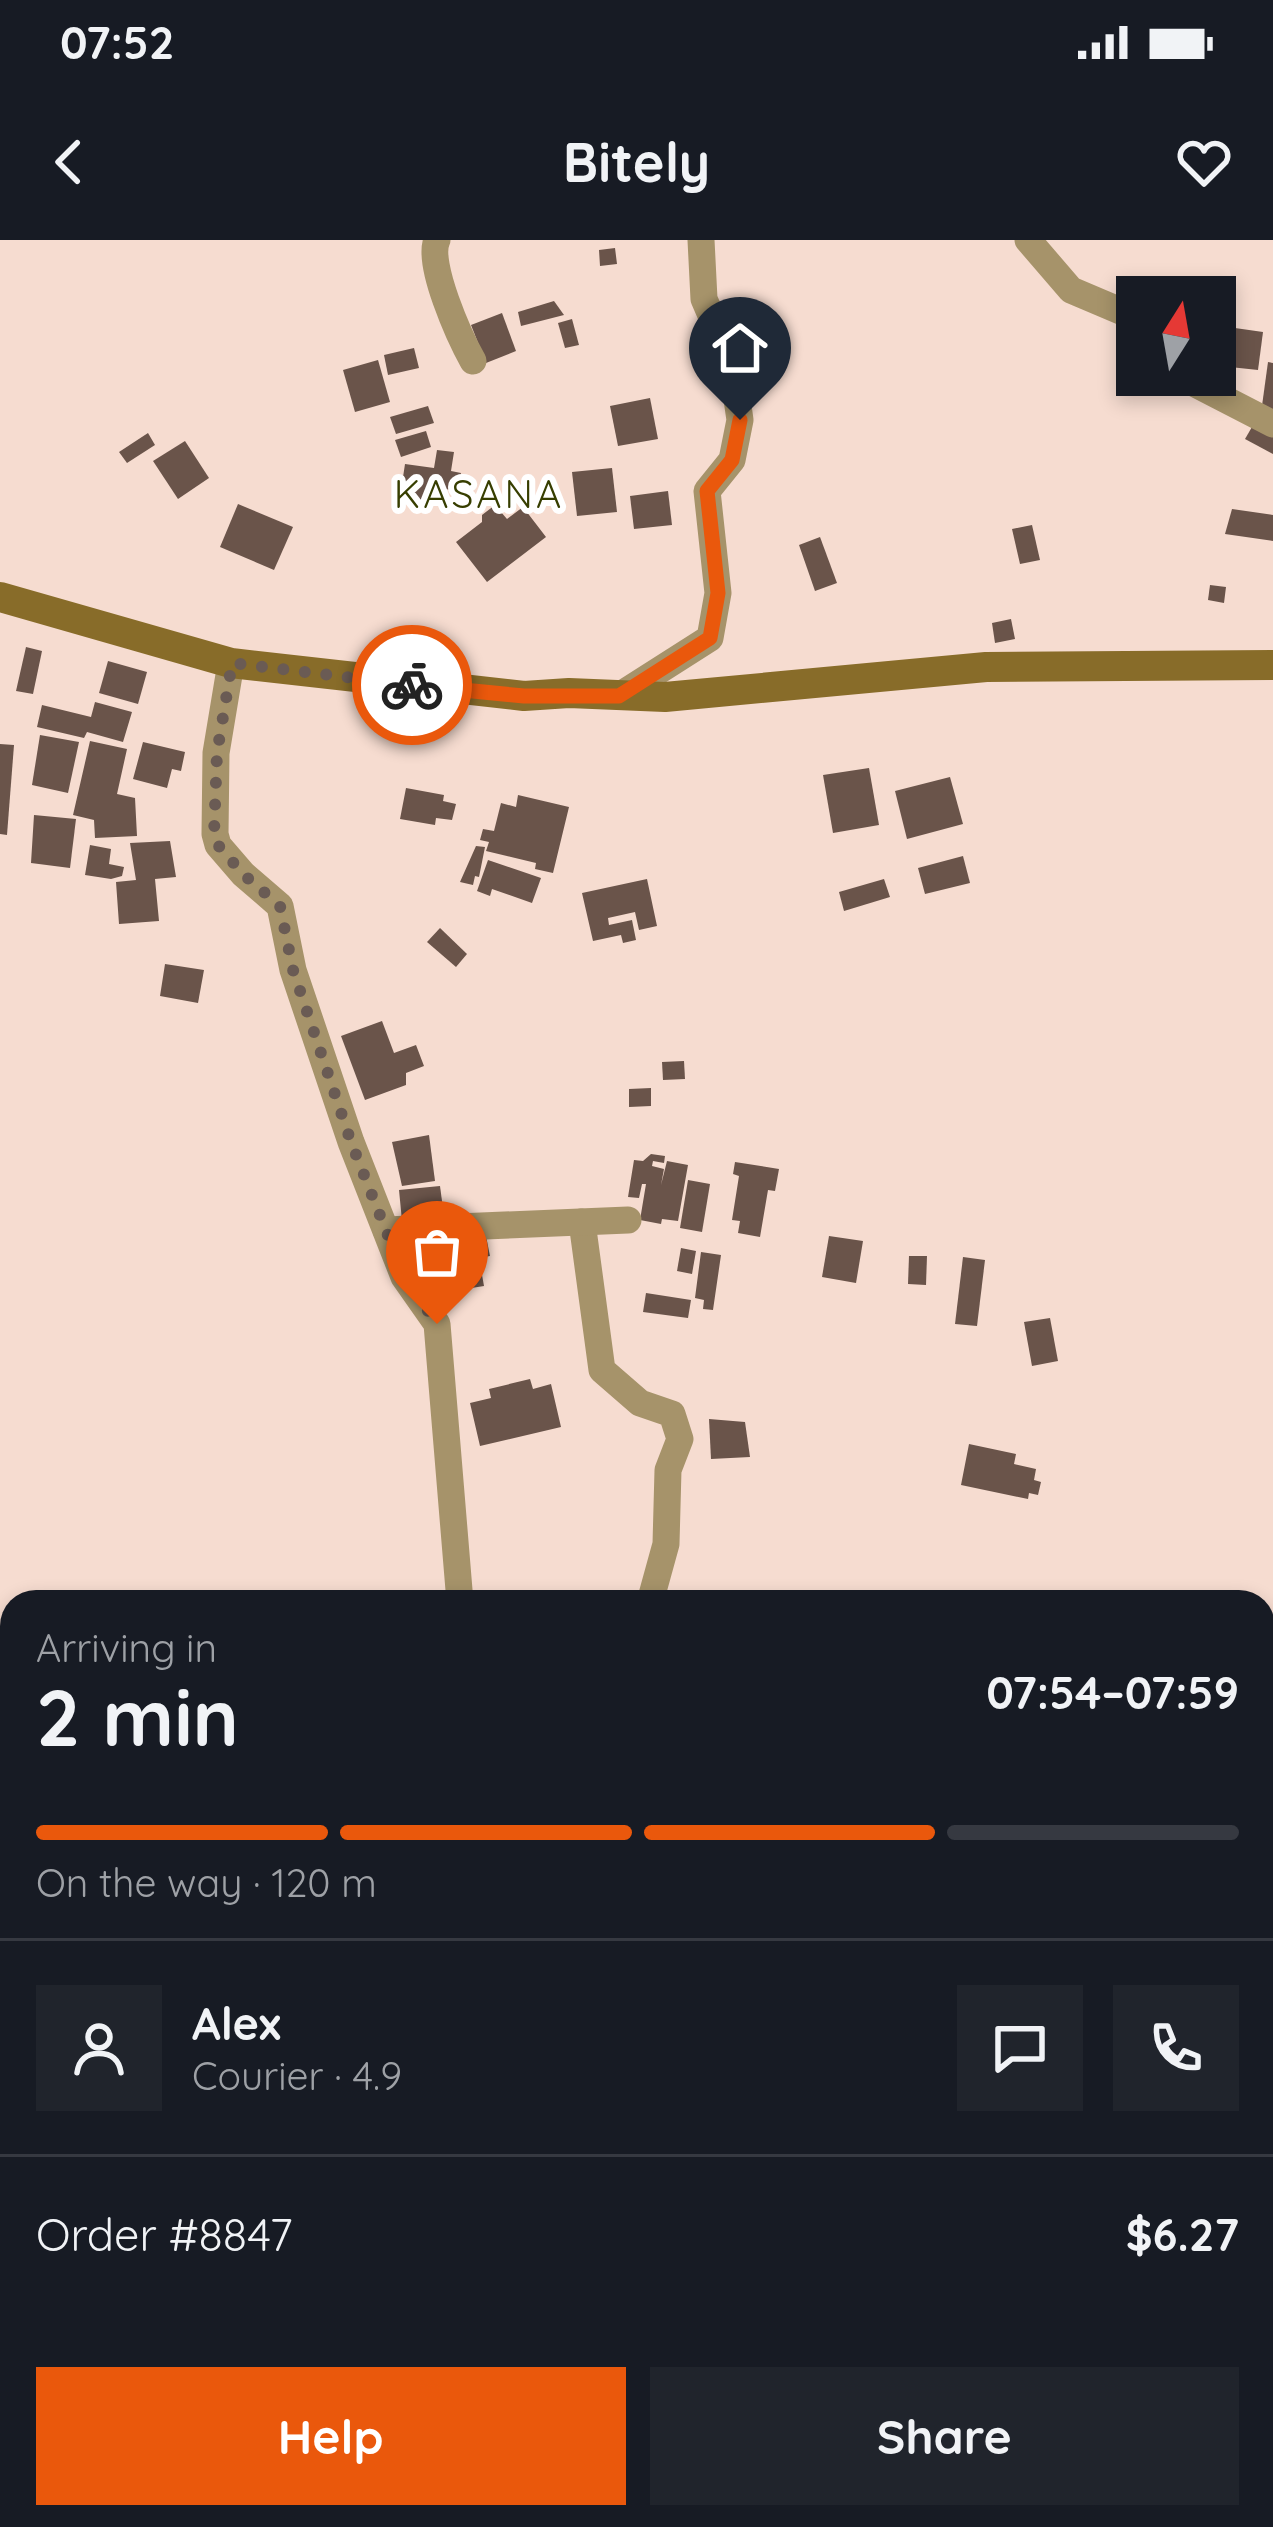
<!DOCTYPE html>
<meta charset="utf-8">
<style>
:root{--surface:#171b24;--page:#20242c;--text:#f1f3f6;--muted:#9ea1a6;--line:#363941;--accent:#ea580c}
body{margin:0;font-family:Quicksand,sans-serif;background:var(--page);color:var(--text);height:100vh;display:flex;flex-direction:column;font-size:45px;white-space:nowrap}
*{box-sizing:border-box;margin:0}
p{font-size:39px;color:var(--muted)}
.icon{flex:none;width:66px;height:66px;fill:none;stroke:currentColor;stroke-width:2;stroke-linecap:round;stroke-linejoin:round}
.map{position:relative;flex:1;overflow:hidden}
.side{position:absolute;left:0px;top:1350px;width:1275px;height:939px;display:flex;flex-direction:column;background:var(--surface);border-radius:36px 36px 0 0;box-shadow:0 6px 18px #0003}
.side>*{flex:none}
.needle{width:78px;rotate:11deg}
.tools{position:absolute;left:1116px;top:36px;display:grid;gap:24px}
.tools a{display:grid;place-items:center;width:120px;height:120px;border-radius:0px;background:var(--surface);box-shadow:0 6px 18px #0003;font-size:60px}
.pin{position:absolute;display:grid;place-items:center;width:102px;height:102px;color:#fff;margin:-123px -51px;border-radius:50% 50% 50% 0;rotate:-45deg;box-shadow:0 0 12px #0007}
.pin .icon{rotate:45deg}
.courier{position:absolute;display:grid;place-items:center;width:120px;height:120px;margin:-60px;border:9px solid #ea580c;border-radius:50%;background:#fff;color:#222;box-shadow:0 3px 15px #0007}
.headline em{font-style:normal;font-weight:800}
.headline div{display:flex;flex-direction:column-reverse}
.headline{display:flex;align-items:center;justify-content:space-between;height:204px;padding:0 36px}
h1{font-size:78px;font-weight:800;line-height:90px}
.bar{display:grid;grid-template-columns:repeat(4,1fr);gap:18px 12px;align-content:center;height:144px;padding:0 36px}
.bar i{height:15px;border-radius:9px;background:var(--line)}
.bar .on{background:var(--accent)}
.bar p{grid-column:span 4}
.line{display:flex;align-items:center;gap:30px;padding:0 36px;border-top:3px solid var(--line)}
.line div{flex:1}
.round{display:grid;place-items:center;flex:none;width:126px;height:126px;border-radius:0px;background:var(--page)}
.button{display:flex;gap:24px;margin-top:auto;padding:24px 36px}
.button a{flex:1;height:138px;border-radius:0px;background:var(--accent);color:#fff;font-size:48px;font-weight:800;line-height:138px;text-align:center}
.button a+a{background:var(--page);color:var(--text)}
.status{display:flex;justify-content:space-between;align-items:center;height:84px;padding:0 60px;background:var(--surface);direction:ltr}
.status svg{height:33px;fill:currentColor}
header{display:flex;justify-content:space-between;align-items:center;height:156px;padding:0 36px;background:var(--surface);font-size:54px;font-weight:800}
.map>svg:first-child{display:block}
.forest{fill:#9dbe8f}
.building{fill:#6a544a}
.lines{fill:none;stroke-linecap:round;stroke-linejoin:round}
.minor{stroke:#a6936a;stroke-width:27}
.secondary{stroke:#886c29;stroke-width:30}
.done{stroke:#6a5b54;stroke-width:12;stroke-dasharray:0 21.6}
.route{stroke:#ea580c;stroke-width:15}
.labels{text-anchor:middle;stroke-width:12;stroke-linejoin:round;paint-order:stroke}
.quarter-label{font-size:39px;letter-spacing:3px;fill:#373e00;stroke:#fff}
</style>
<div class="status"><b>07:52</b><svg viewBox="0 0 49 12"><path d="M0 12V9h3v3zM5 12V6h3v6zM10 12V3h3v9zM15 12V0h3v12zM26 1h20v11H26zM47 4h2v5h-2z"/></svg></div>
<header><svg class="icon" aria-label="back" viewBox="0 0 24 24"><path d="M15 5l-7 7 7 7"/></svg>Bitely<svg class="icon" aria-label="heart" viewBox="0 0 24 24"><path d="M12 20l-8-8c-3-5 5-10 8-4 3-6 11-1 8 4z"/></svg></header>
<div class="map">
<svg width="1273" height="2287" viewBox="0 0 1273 2287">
<rect width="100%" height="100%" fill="#f6dcd0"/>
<path class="forest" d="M 0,2140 L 7,2140 L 12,2189 L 12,2277 L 21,2277 L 22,2287 L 0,2287 Z"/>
<g class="building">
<path d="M 615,8 L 617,24 L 600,26 L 599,10 Z"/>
<path d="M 1151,46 L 1191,52 L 1191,57 L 1150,57 Z"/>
<path d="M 554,61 L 564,75 L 521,86 L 518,72 Z"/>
<path d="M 502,73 L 516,111 L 486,123 L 471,85 Z"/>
<path d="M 572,79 L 579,105 L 565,108 L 558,83 Z"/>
<path d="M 1235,88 L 1263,92 L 1258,130 L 1230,127 Z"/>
<path d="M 414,108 L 419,128 L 388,135 L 384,115 Z"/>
<path d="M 378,120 L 390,162 L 355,172 L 343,130 Z"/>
<path d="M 1268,122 L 1273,123 L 1273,175 L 1261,173 Z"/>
<path d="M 650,158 L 658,199 L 618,206 L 610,166 Z"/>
<path d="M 428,166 L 434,183 L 396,194 L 390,177 Z"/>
<path d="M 1256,180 L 1273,189 L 1273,214 L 1245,199 Z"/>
<path d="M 426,191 L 431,207 L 401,217 L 395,200 Z"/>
<path d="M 148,193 L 155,205 L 127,223 L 119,212 Z"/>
<path d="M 185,201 L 209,238 L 178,259 L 153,221 Z"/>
<path d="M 437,210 L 454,212 L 451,231 L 461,233 L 458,251 L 445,249 L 443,264 L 400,257 L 405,224 L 434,228 Z"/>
<path d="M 612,228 L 617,272 L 577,276 L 572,232 Z"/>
<path d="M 668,251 L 672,285 L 634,289 L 630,256 Z"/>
<path d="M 238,264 L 293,287 L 274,330 L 220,307 Z"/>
<path d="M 495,265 L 507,279 L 523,267 L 546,297 L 487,342 L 456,302 L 482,282 L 482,275 Z"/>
<path d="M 1232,269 L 1273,275 L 1273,301 L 1225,294 Z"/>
<path d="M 1032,285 L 1040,320 L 1020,324 L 1012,289 Z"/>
<path d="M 820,297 L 837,343 L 815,351 L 799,305 Z"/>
<path d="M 1210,345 L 1226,347 L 1224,363 L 1208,360 Z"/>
<path d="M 1011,379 L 1015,399 L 995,403 L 992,383 Z"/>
<path d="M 26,407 L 42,411 L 33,454 L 16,451 Z"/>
<path d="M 108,421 L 147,432 L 138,464 L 99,453 Z"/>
<path d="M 95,462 L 132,472 L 123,502 L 87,492 L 84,498 L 37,487 L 42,465 L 91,477 Z"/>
<path d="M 40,495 L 79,502 L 68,553 L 32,545 Z"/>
<path d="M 90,501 L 127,509 L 117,554 L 135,558 L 137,596 L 95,598 L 94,580 L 73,575 Z"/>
<path d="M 143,502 L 185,512 L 181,531 L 172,529 L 167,548 L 133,539 Z"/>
<path d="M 0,504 L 14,505 L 7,595 L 0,594 Z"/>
<path d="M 869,528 L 879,585 L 833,593 L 823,535 Z"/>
<path d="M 950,537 L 963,584 L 907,599 L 895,551 Z"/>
<path d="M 406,548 L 444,555 L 443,561 L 456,564 L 452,580 L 436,578 L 435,585 L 400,579 Z"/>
<path d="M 518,555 L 569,567 L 553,633 L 535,629 L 536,623 L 486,611 L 489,602 L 480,600 L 483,589 L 494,591 L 501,563 L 516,567 Z"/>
<path d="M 34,575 L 76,579 L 70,628 L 31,623 Z"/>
<path d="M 170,601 L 176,637 L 155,639 L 159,681 L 119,684 L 116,642 L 136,640 L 130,603 Z"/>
<path d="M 90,605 L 111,609 L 109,624 L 124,627 L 122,636 L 111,639 L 85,635 Z"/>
<path d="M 476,606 L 485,607 L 479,637 L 475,636 L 473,645 L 460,642 Z"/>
<path d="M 963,616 L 970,643 L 925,654 L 918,628 Z"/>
<path d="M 488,620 L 541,638 L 532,663 L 492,649 L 490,656 L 477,651 Z"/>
<path d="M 647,639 L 657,686 L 639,690 L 635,672 L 608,678 L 609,685 L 632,680 L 636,700 L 623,703 L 621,695 L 593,701 L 582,653 Z"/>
<path d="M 884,639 L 890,657 L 844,671 L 839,652 Z"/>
<path d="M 440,688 L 467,714 L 456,727 L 427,702 Z"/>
<path d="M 165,724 L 204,730 L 198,763 L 160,756 Z"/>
<path d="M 382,781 L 394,813 L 416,805 L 424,826 L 406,833 L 406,845 L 365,860 L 341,796 Z"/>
<path d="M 684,821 L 685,839 L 663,840 L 662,822 Z"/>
<path d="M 651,848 L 651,866 L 629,867 L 629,849 Z"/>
<path d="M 429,895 L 435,941 L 402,946 L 392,902 Z"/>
<path d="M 651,914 L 665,916 L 664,923 L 653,921 L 652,926 L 664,929 L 661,945 L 667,921 L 688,925 L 678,981 L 662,979 L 661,984 L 640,980 L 646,944 L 642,944 L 639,958 L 628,957 L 634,920 L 643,921 Z"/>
<path d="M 735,922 L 779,929 L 775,951 L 768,950 L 760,997 L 738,993 L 740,981 L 732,980 L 739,936 L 733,934 Z"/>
<path d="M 688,940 L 710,944 L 702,992 L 680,988 Z"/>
<path d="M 440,946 L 444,976 L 402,981 L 399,950 Z"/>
<path d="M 485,991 L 490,1016 L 479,1018 L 484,1046 L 440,1053 L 438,1040 L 433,1041 L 428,1017 L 443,1015 L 440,999 Z"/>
<path d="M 829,996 L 863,1001 L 856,1043 L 822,1037 Z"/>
<path d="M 681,1008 L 696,1011 L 692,1034 L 677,1031 Z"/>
<path d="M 701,1012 L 721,1015 L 713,1070 L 703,1069 L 704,1060 L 695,1058 Z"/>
<path d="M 909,1016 L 927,1016 L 926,1045 L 908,1044 Z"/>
<path d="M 963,1017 L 985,1020 L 977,1086 L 955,1084 Z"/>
<path d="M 646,1053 L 691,1060 L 688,1078 L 643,1072 Z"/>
<path d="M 1050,1078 L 1058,1121 L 1032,1126 L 1024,1082 Z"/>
<path d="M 530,1139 L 533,1149 L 551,1144 L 561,1187 L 480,1206 L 470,1163 L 491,1158 L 489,1149 Z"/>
<path d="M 709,1179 L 745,1182 L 750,1217 L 711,1219 Z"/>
<path d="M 969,1204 L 1016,1214 L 1014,1224 L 1036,1229 L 1034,1240 L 1041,1242 L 1038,1255 L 1029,1253 L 1028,1259 L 961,1245 Z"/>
<path d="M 12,1419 L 12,1451 L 9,1453 L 0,1439 L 0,1427 Z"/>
<path d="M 0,1485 L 12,1487 L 12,1523 L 0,1520 Z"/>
</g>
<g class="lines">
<g class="minor">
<path d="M 437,0 C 426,23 460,98 473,121"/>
<path d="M 1028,0 L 1071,50 L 1137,78"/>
<path d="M 1178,135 L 1273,184"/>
<path d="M 231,423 L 216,513 L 215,594 L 218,605 L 243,634 L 280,666 L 293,730 L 351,902 L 404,1037 L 437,1084 L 460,1362"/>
<path d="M 619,456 L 710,398 L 718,353 L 707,251 L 732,220 L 740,180 L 732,124 L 704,59 L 701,0"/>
<path d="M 582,982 L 602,1130 L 640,1163 L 672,1174 L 680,1199 L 668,1230 L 666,1304 L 650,1362"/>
<path d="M 386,990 L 628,980"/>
<path d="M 0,1472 L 12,1467"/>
<path d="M 0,1559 L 12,1570"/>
<path d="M 138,2277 L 140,2287"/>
</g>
<path class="secondary" d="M 0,357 L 231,423 L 524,456 L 569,453 L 665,457 L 986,427 L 1273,425"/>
</g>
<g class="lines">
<path class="done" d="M 412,445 L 232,423 L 217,513 L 214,594 L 218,605 L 243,634 L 280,666 L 293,730 L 351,902 L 404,1036 L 437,1084"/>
<path class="route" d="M 412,445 L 524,456 L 619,456 L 710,398 L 718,353 L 707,251 L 732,220 L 740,180"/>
</g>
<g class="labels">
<g class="quarter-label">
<text x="479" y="268">KASANA</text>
</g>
</g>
</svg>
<div class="tools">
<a><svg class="needle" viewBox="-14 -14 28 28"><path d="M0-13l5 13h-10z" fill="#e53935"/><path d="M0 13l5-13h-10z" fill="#9ea1a6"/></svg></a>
</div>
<div class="pin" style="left:437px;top:1084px;background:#ea580c"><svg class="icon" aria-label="bag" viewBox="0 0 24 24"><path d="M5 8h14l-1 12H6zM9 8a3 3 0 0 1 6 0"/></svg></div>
<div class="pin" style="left:740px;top:180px;background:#1f2937"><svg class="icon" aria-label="home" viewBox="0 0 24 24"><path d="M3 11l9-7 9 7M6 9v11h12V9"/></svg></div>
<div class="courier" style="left:412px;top:445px"><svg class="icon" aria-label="bike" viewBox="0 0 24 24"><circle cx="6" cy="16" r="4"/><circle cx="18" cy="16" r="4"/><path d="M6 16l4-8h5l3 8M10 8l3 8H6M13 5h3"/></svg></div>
<section class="side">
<div class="headline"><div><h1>2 min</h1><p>Arriving in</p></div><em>07:54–07:59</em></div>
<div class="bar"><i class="on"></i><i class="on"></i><i class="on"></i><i></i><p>On the way · 120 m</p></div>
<div class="line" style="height:216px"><a class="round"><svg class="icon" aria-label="person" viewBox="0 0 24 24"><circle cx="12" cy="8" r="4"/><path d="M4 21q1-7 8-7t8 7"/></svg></a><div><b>Alex</b><p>Courier · 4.9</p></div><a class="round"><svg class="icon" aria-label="chat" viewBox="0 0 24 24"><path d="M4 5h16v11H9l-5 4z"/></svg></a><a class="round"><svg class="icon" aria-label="phone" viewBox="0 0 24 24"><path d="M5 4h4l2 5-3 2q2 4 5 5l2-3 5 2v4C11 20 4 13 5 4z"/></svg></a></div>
<div class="line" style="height:156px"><div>Order #8847</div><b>$6.27</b></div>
<div class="button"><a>Help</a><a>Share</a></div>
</section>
</div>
